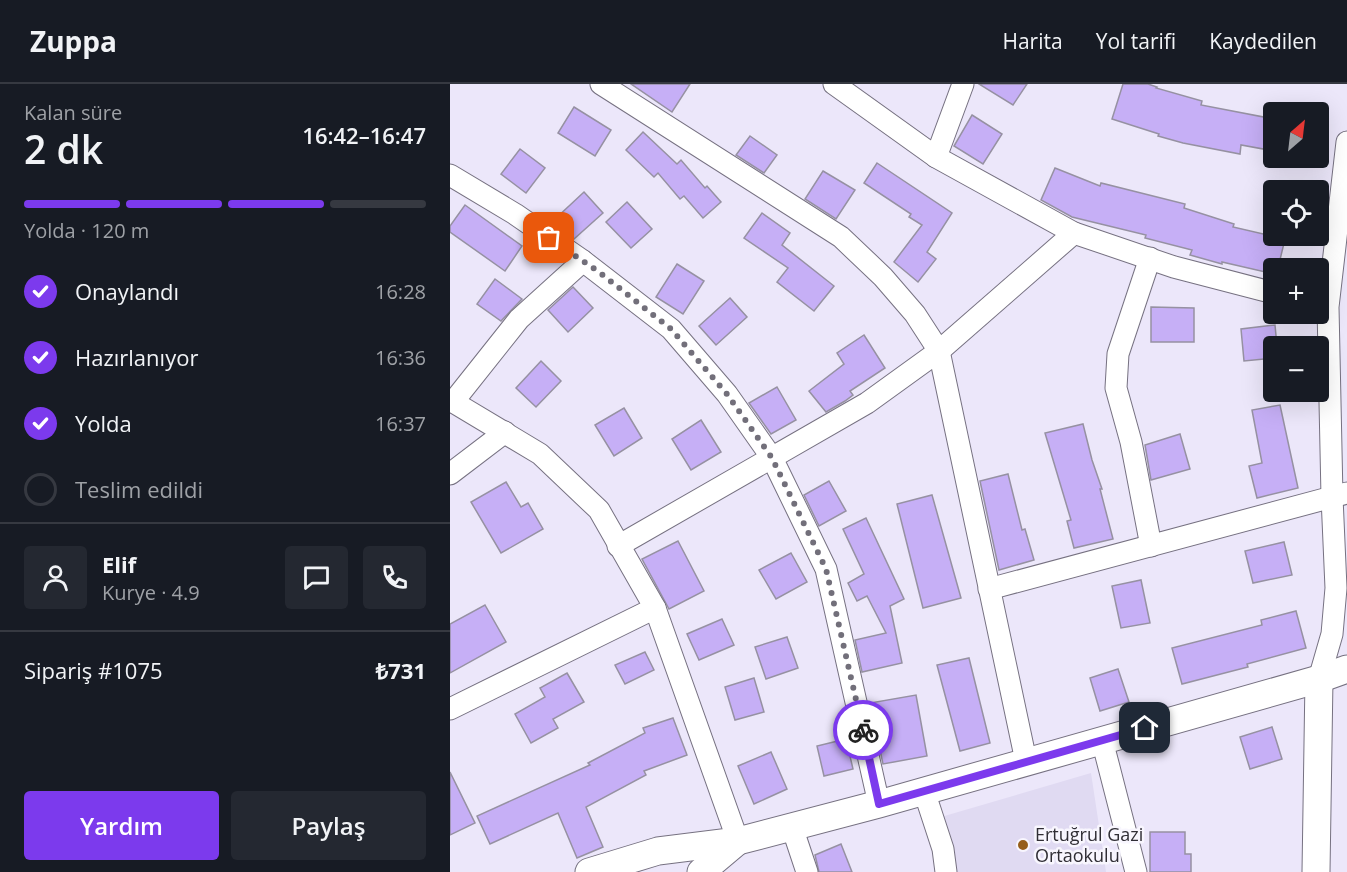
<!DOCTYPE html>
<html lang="tr">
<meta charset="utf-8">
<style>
:root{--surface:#171b24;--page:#242831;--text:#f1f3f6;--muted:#9ea1a6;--line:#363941;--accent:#7c3aed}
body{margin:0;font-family:"Open Sans",sans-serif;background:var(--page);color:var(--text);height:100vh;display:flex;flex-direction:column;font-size:22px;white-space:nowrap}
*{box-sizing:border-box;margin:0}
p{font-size:20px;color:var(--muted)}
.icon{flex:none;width:33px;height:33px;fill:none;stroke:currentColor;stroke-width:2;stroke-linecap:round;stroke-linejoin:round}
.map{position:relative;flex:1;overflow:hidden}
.panel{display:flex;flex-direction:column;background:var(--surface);width:450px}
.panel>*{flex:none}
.needle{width:39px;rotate:28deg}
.tools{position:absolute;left:813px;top:18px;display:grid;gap:12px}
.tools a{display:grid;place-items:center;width:66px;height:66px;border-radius:6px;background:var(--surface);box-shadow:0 6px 24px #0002;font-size:30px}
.pin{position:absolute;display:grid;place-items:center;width:51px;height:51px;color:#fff;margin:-26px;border-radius:12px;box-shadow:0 3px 9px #0006}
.courier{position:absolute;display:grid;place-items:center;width:60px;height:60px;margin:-30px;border:4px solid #7c3aed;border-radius:50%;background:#fff;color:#222;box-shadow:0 2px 8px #0007}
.headline em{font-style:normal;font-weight:600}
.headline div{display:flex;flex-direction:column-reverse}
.headline{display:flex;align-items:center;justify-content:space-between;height:102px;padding:0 24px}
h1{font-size:39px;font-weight:600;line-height:45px}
.bar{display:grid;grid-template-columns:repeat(4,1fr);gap:9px 6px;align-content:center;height:72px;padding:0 24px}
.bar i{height:8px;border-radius:4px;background:var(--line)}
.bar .current{background:var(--accent)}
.bar p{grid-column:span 4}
.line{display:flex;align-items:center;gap:15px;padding:0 24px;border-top:2px solid var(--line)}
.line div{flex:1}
.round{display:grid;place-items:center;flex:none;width:63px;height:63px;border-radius:6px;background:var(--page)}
ol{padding:0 24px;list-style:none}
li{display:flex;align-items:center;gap:18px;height:66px}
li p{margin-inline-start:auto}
li .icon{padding:6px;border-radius:50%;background:var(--accent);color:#fff;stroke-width:4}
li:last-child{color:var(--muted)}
li i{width:33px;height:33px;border:3px solid var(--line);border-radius:50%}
.primary-button{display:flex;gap:12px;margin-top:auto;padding:12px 24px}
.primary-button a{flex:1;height:69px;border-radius:6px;background:var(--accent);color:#fff;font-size:24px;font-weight:600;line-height:69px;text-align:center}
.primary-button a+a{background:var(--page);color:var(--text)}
header{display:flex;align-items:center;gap:36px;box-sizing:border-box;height:84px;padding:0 30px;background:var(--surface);border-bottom:2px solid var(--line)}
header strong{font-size:28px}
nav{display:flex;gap:33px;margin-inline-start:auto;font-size:21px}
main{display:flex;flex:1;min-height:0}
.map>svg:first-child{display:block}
.built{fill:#e0daf2}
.building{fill:#c6aff6;stroke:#9691a2;stroke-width:1.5}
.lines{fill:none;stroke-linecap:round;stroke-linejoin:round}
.minor-casing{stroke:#767181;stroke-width:23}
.tertiary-casing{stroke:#767181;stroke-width:29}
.minor{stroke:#fff;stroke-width:21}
.tertiary{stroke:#fff;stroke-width:27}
.done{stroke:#726f7a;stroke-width:6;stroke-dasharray:0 10.8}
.route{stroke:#7c3aed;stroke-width:8}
.poi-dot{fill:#965e1a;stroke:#f8f6fe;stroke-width:2}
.labels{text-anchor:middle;stroke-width:5;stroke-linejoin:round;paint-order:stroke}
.poi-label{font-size:18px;fill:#302e35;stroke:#f8f6fe;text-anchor:start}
</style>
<header>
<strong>Zuppa</strong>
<nav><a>Harita</a><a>Yol tarifi</a><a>Kaydedilen</a></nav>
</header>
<main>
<section class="panel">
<div class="headline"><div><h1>2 dk</h1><p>Kalan süre</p></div><em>16:42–16:47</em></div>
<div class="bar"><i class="current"></i><i class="current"></i><i class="current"></i><i></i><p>Yolda · 120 m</p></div>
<ol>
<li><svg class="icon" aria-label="check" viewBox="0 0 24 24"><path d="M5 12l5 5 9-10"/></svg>Onaylandı<p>16:28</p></li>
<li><svg class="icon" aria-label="check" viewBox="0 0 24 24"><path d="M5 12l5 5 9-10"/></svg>Hazırlanıyor<p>16:36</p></li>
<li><svg class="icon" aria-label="check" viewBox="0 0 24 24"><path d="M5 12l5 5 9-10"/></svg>Yolda<p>16:37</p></li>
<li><i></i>Teslim edildi</li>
</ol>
<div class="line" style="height:108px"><a class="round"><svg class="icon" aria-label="person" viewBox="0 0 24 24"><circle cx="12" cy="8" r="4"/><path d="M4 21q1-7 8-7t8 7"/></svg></a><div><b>Elif</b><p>Kurye · 4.9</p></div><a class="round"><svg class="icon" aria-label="chat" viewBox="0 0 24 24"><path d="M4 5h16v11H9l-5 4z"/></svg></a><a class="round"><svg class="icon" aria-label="phone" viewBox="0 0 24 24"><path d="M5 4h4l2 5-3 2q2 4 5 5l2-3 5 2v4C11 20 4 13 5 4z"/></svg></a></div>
<div class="line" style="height:78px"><div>Sipariş #1075</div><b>₺731</b></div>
<div class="primary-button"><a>Yardım</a><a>Paylaş</a></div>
</section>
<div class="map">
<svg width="897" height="788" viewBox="0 0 897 788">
<rect width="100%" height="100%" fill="#ece7fa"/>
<path class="built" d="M 641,689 L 656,788 L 498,788 L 491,733 Z"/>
<g class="building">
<path d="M 181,0 L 240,0 L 222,28 Z"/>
<path d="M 529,0 L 577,0 L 563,21 Z"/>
<path d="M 673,0 L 698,0 L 707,3 L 706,4 L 752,17 L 751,21 L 824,35 L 824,67 L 791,61 L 790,70 L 733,59 L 708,52 L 709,50 L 662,35 Z"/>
<path d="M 124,23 L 161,46 L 145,72 L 108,49 Z"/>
<path d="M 522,31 L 552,50 L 533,80 L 504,62 Z"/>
<path d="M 193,48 L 227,80 L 231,76 L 255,104 L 257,102 L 271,118 L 253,134 L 234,112 L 230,115 L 208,89 L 204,93 L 176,66 Z"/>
<path d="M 300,52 L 327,71 L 314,89 L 286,71 Z"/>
<path d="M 70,65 L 95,84 L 76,109 L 51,90 Z"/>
<path d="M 427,79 L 502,129 L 477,168 L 486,175 L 468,198 L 444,178 L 472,141 L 459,133 L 461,130 L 414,99 Z"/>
<path d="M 605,84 L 650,102 L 651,99 L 735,120 L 734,124 L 784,140 L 783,143 L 835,155 L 828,184 L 824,184 L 824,190 L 772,178 L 772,180 L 740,171 L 742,166 L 695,154 L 696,151 L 622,133 L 591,116 Z"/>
<path d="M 373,87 L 405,106 L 386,135 L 355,115 Z"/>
<path d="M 134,108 L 153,129 L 124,155 L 104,136 Z"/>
<path d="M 177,118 L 202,145 L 181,164 L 156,138 Z"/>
<path d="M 15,121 L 72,162 L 55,187 L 0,148 L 0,142 Z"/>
<path d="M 312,129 L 340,149 L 332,161 L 384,202 L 364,227 L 327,198 L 338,184 L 294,154 Z"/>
<path d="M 227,180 L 254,197 L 233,230 L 206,213 Z"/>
<path d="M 45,195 L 72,215 L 51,237 L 27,220 Z"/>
<path d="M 123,203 L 143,224 L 118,248 L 98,226 Z"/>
<path d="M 280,214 L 297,233 L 266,261 L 249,242 Z"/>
<path d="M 701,223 L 744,224 L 744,258 L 701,258 Z"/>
<path d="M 825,241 L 827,262 L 824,262 L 824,274 L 794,277 L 791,245 Z"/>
<path d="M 414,251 L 435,284 L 400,307 L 403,311 L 395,317 L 376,328 L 359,307 L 394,280 L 387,269 Z"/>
<path d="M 91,277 L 111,297 L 86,323 L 66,304 Z"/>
<path d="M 327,303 L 346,336 L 321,350 L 299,319 Z"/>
<path d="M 830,321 L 848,404 L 807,414 L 799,382 L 812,379 L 802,326 Z"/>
<path d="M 174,324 L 192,354 L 164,372 L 145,341 Z"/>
<path d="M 251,336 L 271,368 L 241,386 L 222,355 Z"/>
<path d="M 633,340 L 642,376 L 652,405 L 650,405 L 663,455 L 624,464 L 617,437 L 621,436 L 595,349 Z"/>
<path d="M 730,350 L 740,385 L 701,396 L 695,361 Z"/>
<path d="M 558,390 L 572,446 L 575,445 L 584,476 L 549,486 L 530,397 Z"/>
<path d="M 379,397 L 396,427 L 369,442 L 354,411 Z"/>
<path d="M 56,398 L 71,423 L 78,419 L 93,445 L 51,469 L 21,418 Z"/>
<path d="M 482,411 L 511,514 L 473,524 L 447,420 Z"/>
<path d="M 416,434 L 454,515 L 440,522 L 452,579 L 412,588 L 405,556 L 436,549 L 417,512 L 407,517 L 398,499 L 414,490 L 393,445 Z"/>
<path d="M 228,457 L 254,507 L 219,525 L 192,475 Z"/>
<path d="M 834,458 L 842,491 L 803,499 L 795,467 Z"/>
<path d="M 341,469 L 357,498 L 326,515 L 309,486 Z"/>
<path d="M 691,496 L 700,539 L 671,544 L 662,502 Z"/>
<path d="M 35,521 L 56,558 L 0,589 L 0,540 Z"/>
<path d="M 846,527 L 856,564 L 797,580 L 798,583 L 732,600 L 722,564 L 812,541 L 811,536 Z"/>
<path d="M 272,535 L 284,561 L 249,576 L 237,550 Z"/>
<path d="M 337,553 L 348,584 L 316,595 L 305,563 Z"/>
<path d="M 195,568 L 204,586 L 175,600 L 165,581 Z"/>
<path d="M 519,574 L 540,659 L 510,667 L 487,581 Z"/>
<path d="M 668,585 L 679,618 L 650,627 L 640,594 Z"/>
<path d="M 117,589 L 134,618 L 103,635 L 108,644 L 81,659 L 65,630 L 95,613 L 90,604 Z"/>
<path d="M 304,594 L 314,628 L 285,636 L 275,603 Z"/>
<path d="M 466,611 L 477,672 L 433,680 L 420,619 Z"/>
<path d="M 223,634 L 237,671 L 194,687 L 196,691 L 136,723 L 153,763 L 127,774 L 108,729 L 40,760 L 27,732 L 140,681 L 138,679 L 195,649 L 193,644 Z"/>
<path d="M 822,643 L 832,675 L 800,685 L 790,653 Z"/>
<path d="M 396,655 L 403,685 L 374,692 L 367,662 Z"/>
<path d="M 321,668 L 337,705 L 304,720 L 288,682 Z"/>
<path d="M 0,688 L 25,739 L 0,751 Z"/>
<path d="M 700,748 L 735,748 L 735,770 L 741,770 L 741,788 L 700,788 Z"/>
<path d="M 391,760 L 402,788 L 369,788 L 365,771 Z"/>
</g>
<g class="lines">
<defs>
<g id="minor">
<path d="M 151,0 L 391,153 L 433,193 L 465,230 L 489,267 L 576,677"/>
<path d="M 384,0 L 486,73 L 624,149 L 724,183 L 824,209"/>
<path d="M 486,73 L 513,0"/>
<path d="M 0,91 L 65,130 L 133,177 L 221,245 L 277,310 L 322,374 L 376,485 L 429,720"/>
<path d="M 700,174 L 668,270 L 666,304 L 681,358 L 701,462"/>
<path d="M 0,316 L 90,370 L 149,426 L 205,524 L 288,757"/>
<path d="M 3,318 L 69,235 L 133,177"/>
<path d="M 0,390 L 55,348"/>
<path d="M 168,462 L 417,319 L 489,267 L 624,149"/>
<path d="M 539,505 L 897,409"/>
<path d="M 869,595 L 882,550 L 886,504 L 882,413 L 878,223 L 897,58"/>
<path d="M 0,625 L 205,524"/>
<path d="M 652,656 L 686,788"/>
<path d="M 474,707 L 493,765 L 496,788"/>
<path d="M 342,743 L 357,788"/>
</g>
<g id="tertiary">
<path d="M 139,788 L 208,767 L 288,757 L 429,720 L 869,595 L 897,585"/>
<path d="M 251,788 L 288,757"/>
<path d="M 866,788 L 869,595"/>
</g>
</defs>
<use href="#minor" class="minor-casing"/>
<use href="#tertiary" class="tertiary-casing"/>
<use href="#minor" class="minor"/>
<use href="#tertiary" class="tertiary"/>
</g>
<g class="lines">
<path class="done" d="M 99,154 L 149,188 L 221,245 L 277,310 L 322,374 L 376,485 L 413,646"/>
<path class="route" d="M 413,646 L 429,720 L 695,644"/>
</g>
<circle class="poi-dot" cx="573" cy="761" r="6"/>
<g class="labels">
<g class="poi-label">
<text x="585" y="757">Ertuğrul Gazi<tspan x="585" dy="21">Ortaokulu</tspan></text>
</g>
</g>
</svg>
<div class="tools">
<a><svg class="needle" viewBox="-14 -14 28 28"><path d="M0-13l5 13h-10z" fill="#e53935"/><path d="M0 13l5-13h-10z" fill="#9ea1a6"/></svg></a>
<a><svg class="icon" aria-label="locate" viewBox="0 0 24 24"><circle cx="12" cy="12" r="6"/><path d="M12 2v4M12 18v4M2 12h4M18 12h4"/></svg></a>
<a>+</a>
<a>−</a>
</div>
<div class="pin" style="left:99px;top:154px;background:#ea580c"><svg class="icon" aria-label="bag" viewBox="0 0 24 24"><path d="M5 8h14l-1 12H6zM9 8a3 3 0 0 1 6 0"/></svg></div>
<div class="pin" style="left:695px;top:644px;background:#1f2937"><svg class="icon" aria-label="home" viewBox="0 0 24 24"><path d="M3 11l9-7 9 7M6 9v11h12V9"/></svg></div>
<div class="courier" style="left:413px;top:646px"><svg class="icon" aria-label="bike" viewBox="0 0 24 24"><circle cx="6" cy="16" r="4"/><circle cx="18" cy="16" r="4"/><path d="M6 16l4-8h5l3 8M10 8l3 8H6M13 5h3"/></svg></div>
</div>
</main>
